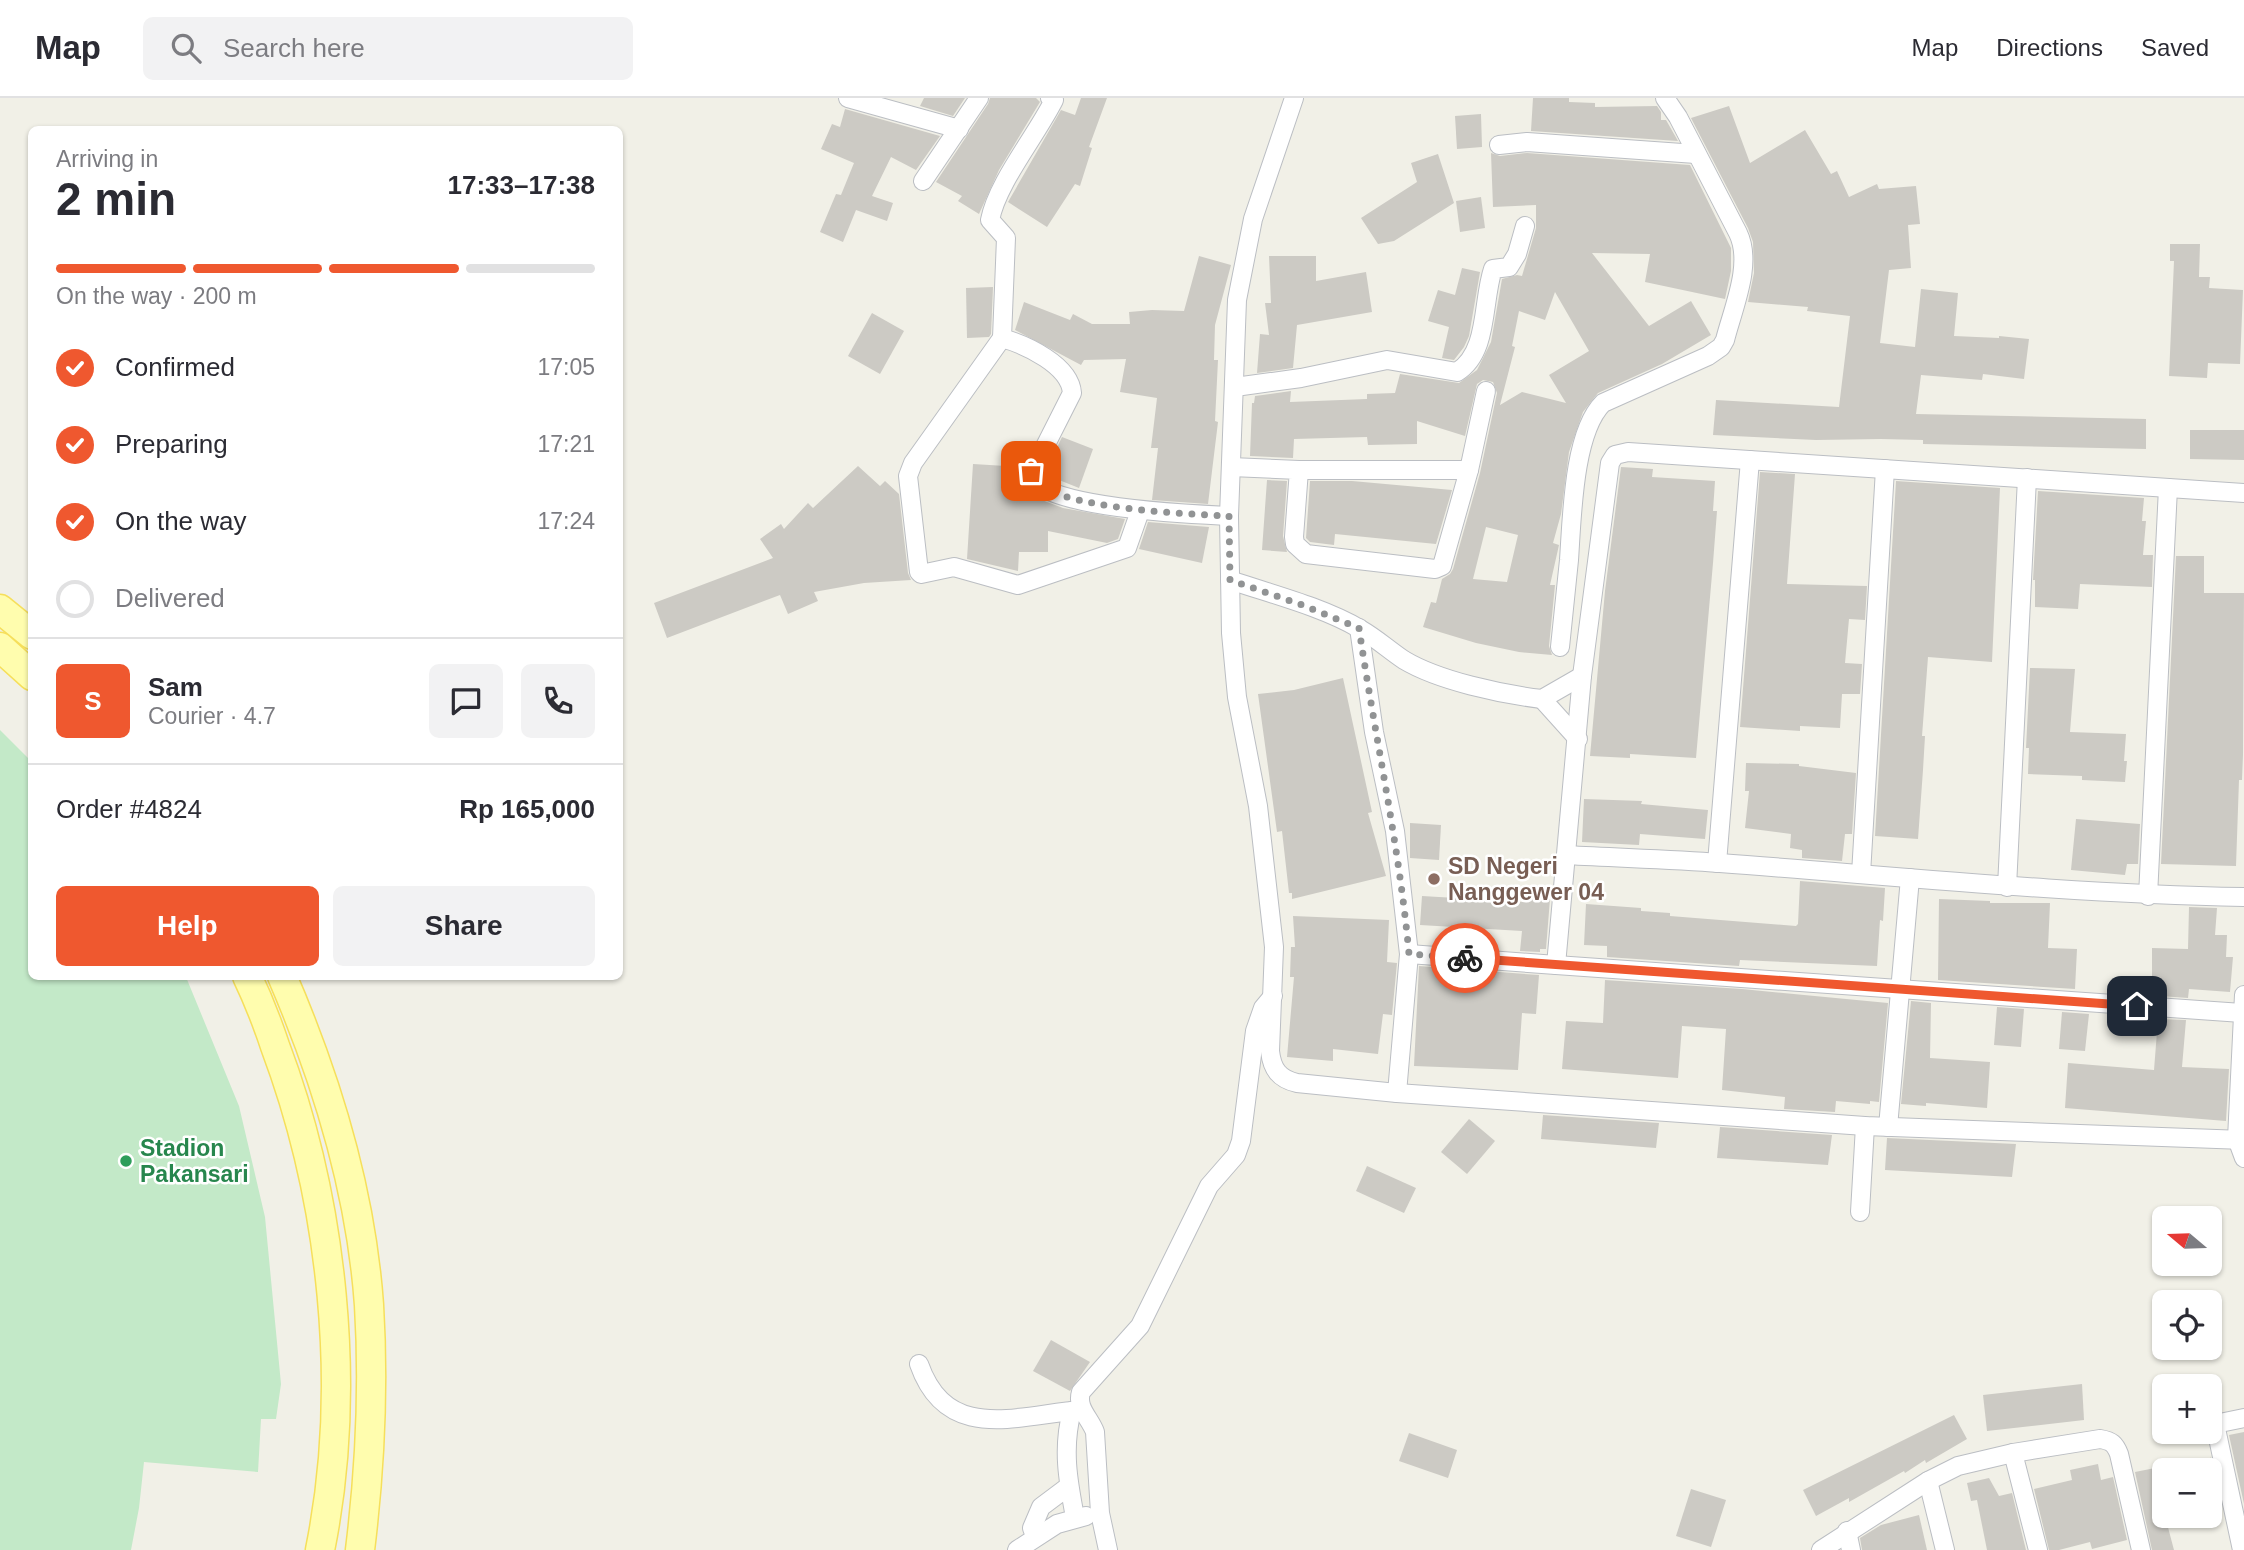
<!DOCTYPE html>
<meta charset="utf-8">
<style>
:root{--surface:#fff;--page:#f2f2f3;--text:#2b2b33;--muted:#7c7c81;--line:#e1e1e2;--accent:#ef582f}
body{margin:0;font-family:Arial,sans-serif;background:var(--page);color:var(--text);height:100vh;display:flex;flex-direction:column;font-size:26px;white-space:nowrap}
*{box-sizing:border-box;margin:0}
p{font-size:23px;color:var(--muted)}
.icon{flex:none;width:38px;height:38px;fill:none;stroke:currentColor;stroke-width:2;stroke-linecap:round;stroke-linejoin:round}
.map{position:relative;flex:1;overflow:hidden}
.drawer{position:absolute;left:28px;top:28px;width:595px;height:854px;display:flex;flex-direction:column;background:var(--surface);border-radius:10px;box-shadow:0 2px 5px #0004}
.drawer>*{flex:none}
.needle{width:46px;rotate:289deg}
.buttons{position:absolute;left:2152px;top:1108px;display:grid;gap:14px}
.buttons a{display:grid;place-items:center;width:70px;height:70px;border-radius:10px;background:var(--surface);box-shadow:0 2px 5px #0004;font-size:35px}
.pin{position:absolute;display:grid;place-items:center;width:60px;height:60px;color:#fff;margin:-30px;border-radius:14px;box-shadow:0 4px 10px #0006}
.courier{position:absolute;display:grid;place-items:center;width:70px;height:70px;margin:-35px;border:5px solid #ef582f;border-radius:50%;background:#fff;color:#222;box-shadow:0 2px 9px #0007}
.overview em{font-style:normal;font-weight:600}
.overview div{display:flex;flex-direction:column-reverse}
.overview{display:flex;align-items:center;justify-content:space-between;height:119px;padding:0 28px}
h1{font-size:46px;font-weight:600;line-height:52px}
.bar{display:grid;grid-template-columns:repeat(4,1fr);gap:10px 7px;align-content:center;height:84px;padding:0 28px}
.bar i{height:9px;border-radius:5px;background:var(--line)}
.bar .selected{background:var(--accent)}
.bar p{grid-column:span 4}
.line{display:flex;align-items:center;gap:18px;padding:0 28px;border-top:2px solid var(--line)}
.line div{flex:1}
.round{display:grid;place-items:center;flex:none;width:74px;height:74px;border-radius:10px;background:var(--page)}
ol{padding:0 28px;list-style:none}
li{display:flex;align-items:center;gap:21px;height:77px}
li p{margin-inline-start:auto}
li .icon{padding:7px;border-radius:50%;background:var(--accent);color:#fff;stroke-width:4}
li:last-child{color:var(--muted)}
li i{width:38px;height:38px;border:4px solid var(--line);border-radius:50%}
.button{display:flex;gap:14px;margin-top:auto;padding:14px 28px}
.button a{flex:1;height:80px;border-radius:10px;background:var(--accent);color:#fff;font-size:28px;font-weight:600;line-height:80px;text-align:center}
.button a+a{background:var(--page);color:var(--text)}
header{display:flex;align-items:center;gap:42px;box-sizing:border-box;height:98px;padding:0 35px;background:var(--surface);border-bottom:2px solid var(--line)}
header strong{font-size:33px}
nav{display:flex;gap:38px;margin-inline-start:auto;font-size:24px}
.search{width:490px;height:63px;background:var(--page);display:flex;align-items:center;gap:18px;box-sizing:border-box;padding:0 24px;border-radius:10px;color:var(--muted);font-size:26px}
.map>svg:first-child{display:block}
.green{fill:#c3e9c8}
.building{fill:#cccac4;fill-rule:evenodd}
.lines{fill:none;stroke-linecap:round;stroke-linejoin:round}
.minor-casing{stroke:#bbbec3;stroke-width:20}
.primary-casing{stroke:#f6df5b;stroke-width:31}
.minor{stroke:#fff;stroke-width:18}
.primary{stroke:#fffdae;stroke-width:28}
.done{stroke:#919394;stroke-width:7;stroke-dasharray:0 12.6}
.route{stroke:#ef582f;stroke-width:9}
.education-dot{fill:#8d6e63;stroke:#fff;stroke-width:2.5}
.leisure-dot{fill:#2e9e5b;stroke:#fff;stroke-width:2.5}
.labels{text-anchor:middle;stroke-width:5;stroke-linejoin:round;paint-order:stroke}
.education-label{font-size:23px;font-weight:bold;fill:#785e54;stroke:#fff;text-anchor:start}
.leisure-label{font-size:23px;font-weight:bold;fill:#27864d;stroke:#fff;text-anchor:start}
</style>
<header>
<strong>Map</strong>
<div class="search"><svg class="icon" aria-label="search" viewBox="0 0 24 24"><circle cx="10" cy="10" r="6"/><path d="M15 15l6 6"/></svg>Search here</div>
<nav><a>Map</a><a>Directions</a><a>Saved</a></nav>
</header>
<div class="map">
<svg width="2244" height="1452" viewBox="0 0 2244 1452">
<rect width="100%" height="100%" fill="#f1f0e7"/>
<path class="green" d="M 0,632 L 31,663 L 32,878 L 186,879 L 239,1008 L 265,1119 L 281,1286 L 276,1321 L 261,1321 L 258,1374 L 144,1364 L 139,1410 L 131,1452 L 0,1452 Z"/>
<g class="building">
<path d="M 924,0 L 965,0 L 953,18 L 920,8 Z"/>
<path d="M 990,0 L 1036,0 L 1040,4 L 999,72 L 979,116 L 958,103 L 962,98 L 936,84 L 988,6 Z"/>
<path d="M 1081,0 L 1107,0 L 1089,49 L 1092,50 L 1080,88 L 1075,86 L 1047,129 L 1008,104 L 1061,12 L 1075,17 Z"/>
<path d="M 1533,0 L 1569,0 L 1569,4 L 1595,5 L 1595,9 L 1657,8 L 1661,14 L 1661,22 L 1666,22 L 1678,43 L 1531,33 Z"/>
<path d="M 1729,8 L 1750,65 L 1805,32 L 1831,76 L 1837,73 L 1849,99 L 1877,86 L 1879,91 L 1916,88 L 1920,126 L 1908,127 L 1911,170 L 1889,172 L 1880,245 L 1915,249 L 1921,191 L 1958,195 L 1954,238 L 1999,240 L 1999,238 L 2029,241 L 2024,281 L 1983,276 L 1982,282 L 1921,277 L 1916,316 L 2146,321 L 2146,351 L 1923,346 L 1923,342 L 1881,341 L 1816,342 L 1713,337 L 1716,302 L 1839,309 L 1850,218 L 1807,213 L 1808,209 L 1748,204 L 1754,175 L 1753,144 L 1748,130 L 1691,20 Z"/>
<path d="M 845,11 L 940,38 L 916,72 L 891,59 L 872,98 L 893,105 L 887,123 L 856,112 L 843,144 L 820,134 L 836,96 L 841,97 L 854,65 L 821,51 L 832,26 L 840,29 Z"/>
<path d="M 1481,16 L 1482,49 L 1457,51 L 1455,18 Z"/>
<path d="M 1491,55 L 1500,58 L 1527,55 L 1690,67 L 1731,150 L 1731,173 L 1725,201 L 1645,184 L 1650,156 L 1592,155 L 1649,228 L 1691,203 L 1711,237 L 1662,266 L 1598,295 L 1583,314 L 1569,354 L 1561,416 L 1553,445 L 1559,447 L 1550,487 L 1555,487 L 1549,548 L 1552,557 L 1519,554 L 1476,545 L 1423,529 L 1431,504 L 1436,505 L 1442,481 L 1450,476 L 1453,471 L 1480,375 L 1497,295 L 1493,284 L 1483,282 L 1477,286 L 1465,338 L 1417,323 L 1417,346 L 1368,347 L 1367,339 L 1294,341 L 1293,360 L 1250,358 L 1252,305 L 1254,305 L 1255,298 L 1291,293 L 1290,304 L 1367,301 L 1367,296 L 1395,295 L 1400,276 L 1459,285 L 1477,272 L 1491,244 L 1502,181 L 1517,177 L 1522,178 L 1536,130 L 1536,107 L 1493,109 ZM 1555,194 L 1589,253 L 1549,277 L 1566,305 L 1522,294 L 1500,307 L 1515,249 L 1512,248 L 1519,213 L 1545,222 ZM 1486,429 L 1518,437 L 1507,484 L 1473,481 Z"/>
<path d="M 1438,56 L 1454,105 L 1394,143 L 1378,146 L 1361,120 L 1417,84 L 1411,65 Z"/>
<path d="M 1481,99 L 1485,130 L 1460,134 L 1456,103 Z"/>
<path d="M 2170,146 L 2200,146 L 2199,179 L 2210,179 L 2209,190 L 2243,192 L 2240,266 L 2208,265 L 2207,280 L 2169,278 L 2174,163 L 2170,163 Z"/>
<path d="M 1199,158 L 1231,167 L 1215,227 L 1214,262 L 1218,262 L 1215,323 L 1218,324 L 1208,406 L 1152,402 L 1158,350 L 1151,350 L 1157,300 L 1120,294 L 1126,261 L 1084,262 L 1081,267 L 1015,232 L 1024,204 L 1070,222 L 1073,216 L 1092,226 L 1130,226 L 1129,214 L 1152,212 L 1184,213 Z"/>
<path d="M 1269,158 L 1316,158 L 1316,183 L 1366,174 L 1372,214 L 1297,227 L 1293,270 L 1257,275 L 1260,236 L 1269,237 L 1265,205 L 1271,205 Z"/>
<path d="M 1462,170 L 1480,174 L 1469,238 L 1464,249 L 1454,262 L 1442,260 L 1449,229 L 1428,223 L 1438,192 L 1455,197 Z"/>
<path d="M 993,189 L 991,236 L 989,239 L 967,240 L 966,190 Z"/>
<path d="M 872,215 L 904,233 L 880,276 L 848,258 Z"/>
<path d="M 2190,332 L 2244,332 L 2244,362 L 2190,361 Z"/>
<path d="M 1062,339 L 1093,351 L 1079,390 L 1044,376 Z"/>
<path d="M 973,366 L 1022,369 L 1018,379 L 1019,386 L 1039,401 L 1063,410 L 1125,421 L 1118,441 L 1107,445 L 1048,433 L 1048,454 L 1019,454 L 1018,473 L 967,461 Z"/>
<path d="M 858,368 L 880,388 L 885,383 L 899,396 L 908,475 L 911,482 L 864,485 L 814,494 L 818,503 L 788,516 L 780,497 L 667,540 L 654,505 L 773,460 L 760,441 L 781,426 L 784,431 L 808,405 L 813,410 Z"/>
<path d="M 1621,369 L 1653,371 L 1652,379 L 1715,383 L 1713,413 L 1717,413 L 1713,465 L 1696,660 L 1630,656 L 1630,660 L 1590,658 L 1605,493 Z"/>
<path d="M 1760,374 L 1795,376 L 1787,486 L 1867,488 L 1865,522 L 1849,521 L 1845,565 L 1862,566 L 1860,596 L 1842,596 L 1840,630 L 1800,628 L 1800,633 L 1740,629 Z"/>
<path d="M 1267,382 L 1287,383 L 1283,438 L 1287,454 L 1262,452 Z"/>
<path d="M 1310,383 L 1352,383 L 1452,392 L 1436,446 L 1335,436 L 1334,447 L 1310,444 L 1306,440 Z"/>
<path d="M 1896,383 L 2000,390 L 1992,564 L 1928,559 L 1922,638 L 1925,638 L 1923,672 L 1918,741 L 1875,738 Z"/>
<path d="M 2038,393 L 2144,400 L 2142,423 L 2146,423 L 2143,457 L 2153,457 L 2152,489 L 2080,486 L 2078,511 L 2035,509 L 2035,482 L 2033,482 Z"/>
<path d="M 1148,424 L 1209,429 L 1202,465 L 1139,451 Z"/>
<path d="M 2176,458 L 2204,458 L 2204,495 L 2244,495 L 2243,657 L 2242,682 L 2239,682 L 2236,768 L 2161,766 Z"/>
<path d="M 2030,570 L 2075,571 L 2070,634 L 2126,636 L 2124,663 L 2127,663 L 2125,684 L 2082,682 L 2082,678 L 2028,676 L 2029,650 L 2026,650 Z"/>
<path d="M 1343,580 L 1372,714 L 1368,715 L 1386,778 L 1292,801 L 1292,795 L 1289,795 L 1282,733 L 1277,734 L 1258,596 L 1294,592 Z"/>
<path d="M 1746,665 L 1799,666 L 1799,668 L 1856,675 L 1852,736 L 1845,736 L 1842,763 L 1802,760 L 1802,752 L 1790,750 L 1791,736 L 1745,730 L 1749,693 L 1745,693 Z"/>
<path d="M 1584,701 L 1642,703 L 1641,706 L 1708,712 L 1705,741 L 1640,736 L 1639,747 L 1582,744 Z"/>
<path d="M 2076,721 L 2140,726 L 2138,766 L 2127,766 L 2125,777 L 2071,772 Z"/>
<path d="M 1410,725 L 1441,727 L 1439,762 L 1410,760 Z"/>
<path d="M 1800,783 L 1885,790 L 1883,823 L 1880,822 L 1877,868 L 1740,862 L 1739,868 L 1607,859 L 1607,848 L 1584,847 L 1586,806 L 1641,810 L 1641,813 L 1670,815 L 1670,818 L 1796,828 L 1798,826 Z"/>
<path d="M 1422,798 L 1524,804 L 1524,801 L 1550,801 L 1546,851 L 1540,851 L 1540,854 L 1520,853 L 1522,833 L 1420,827 Z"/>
<path d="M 1939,801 L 1990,803 L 1990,805 L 2050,805 L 2048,850 L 2077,851 L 2075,891 L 1938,882 Z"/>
<path d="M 2189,809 L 2217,810 L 2215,837 L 2227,837 L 2226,859 L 2233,859 L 2230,894 L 2189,891 L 2188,900 L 2160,898 L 2161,890 L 2152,890 L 2152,850 L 2188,851 Z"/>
<path d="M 1293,818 L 1389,822 L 1387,864 L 1397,865 L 1392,917 L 1383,916 L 1378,956 L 1333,951 L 1333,963 L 1287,959 L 1294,879 L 1290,879 L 1291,849 L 1295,849 Z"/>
<path d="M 1419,868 L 1539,877 L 1536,916 L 1522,915 L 1518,972 L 1414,968 Z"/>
<path d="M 1605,882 L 1742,891 L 1888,905 L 1879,1004 L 1870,1003 L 1870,1006 L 1836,1003 L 1835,1014 L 1784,1011 L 1785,999 L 1722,992 L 1726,931 L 1682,928 L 1678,980 L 1562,971 L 1566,923 L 1603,925 Z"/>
<path d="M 1911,903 L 1931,905 L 1930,960 L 1990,964 L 1987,1010 L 1926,1005 L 1926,1008 L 1901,1006 Z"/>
<path d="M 1997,909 L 2024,911 L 2021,949 L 1994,947 Z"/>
<path d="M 2062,914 L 2089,916 L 2085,953 L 2059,951 Z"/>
<path d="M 2158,921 L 2186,922 L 2182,969 L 2229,971 L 2226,1023 L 2065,1010 L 2068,965 L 2154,972 Z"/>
<path d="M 1543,1017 L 1659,1025 L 1656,1050 L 1541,1041 Z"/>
<path d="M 1469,1021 L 1495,1043 L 1467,1076 L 1441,1054 Z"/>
<path d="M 1720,1029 L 1832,1037 L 1828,1067 L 1717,1060 Z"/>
<path d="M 1887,1040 L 2016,1046 L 2012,1079 L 1885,1072 Z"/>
<path d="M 1367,1068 L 1416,1090 L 1404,1115 L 1356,1093 Z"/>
<path d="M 1051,1242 L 1090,1264 L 1070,1293 L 1033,1273 Z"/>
<path d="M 2082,1286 L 2084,1322 L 1987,1333 L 1983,1297 Z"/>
<path d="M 1954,1317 L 1967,1341 L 1926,1365 L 1925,1362 L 1905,1375 L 1904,1373 L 1849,1404 L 1849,1400 L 1816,1418 L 1803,1392 Z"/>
<path d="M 2244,1334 L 2244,1406 L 2229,1337 Z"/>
<path d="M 1409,1335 L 1457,1352 L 1448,1380 L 1399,1363 Z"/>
<path d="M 2210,1358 L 2221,1407 L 2210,1410 Z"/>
<path d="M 2098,1366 L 2101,1382 L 2113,1379 L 2127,1442 L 2092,1451 L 2090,1444 L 2059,1452 L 2049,1452 L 2034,1391 L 2072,1382 L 2070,1372 Z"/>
<path d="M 2155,1370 L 2156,1375 L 2158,1375 L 2165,1405 L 2165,1418 L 2174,1452 L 2152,1452 L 2135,1374 Z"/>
<path d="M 1989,1380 L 1999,1398 L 2012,1395 L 2026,1452 L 1987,1452 L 1977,1402 L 1971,1403 L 1967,1385 Z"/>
<path d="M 1691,1391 L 1726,1402 L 1711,1449 L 1676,1438 Z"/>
<path d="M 1919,1417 L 1927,1452 L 1862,1452 L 1860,1440 L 1881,1427 Z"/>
</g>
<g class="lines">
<defs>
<g id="minor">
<path d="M 848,0 L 959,31"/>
<path d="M 1050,0 L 1054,2 C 1036,38 997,85 990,122 L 1006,140 L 1002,240 C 1026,247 1070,267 1072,295 L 1029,380 C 1055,411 1188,416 1229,418"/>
<path d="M 1294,0 L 1253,121 L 1237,202 L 1229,418 L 1231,535 L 1237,599 L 1258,708 L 1274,849 L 1270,953 C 1272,971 1279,981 1297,985 L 1397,995 L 1865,1028 L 2244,1042"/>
<path d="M 1499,47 L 1527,44 L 1696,56"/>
<path d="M 923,83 L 979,0"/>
<path d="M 1002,240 L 913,365 L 908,378 L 919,474 L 921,476 L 954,469 L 1018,487 L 1127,450 L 1140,413"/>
<path d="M 1235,289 L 1301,280 L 1387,262 L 1457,274 C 1489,254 1482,203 1493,171 L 1509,169 L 1517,156 L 1525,128"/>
<path d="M 1231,369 L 1299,372 L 1469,372 L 1442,468 L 1435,471 L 1306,456 L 1295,446 L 1294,439 L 1299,372"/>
<path d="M 1469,372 L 1486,293"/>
<path d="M 1230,482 C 1271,496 1323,509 1360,531 C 1376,540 1389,552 1404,562 C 1439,583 1501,596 1542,601 L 1582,578"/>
<path d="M 1359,530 L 1374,634 L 1395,733 L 1409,856 L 1397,995"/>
<path d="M 1560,549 C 1563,520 1566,491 1569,462 C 1572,420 1573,335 1603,305 L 1708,258 L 1721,249 L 1725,242 C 1733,210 1753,166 1738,135 L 1678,19 L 1665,0"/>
<path d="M 1542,601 L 1578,641"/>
<path d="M 1567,757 C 1618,760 1669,761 1720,765 C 1895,778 2069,796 2244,799"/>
<path d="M 1717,765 L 1750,362"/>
<path d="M 1861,776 L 1885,371"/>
<path d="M 2007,789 L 2027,380"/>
<path d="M 2148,798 L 2168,390"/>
<path d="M 1409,856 L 1556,867 L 1582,578 L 1610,365 L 1615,357 L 1628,354 L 2244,395"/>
<path d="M 1556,867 L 2242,915"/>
<path d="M 2244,897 L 2237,1041 L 2244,1060"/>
<path d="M 1888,1029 L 1910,780"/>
<path d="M 1860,1114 L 1865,1028"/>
<path d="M 919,1266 C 947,1346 1017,1317 1082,1312"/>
<path d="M 1072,1313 C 1062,1350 1068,1383 1075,1419"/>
<path d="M 2215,1326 L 2242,1452"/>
<path d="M 2210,1327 L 2244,1320"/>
<path d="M 2172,1335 L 2181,1334"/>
<path d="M 2013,1355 L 2038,1452"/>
<path d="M 1928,1383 L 1945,1452"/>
<path d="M 1847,1433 L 1851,1452"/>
<path d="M 1035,1438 L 1032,1430 L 1041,1409 L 1069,1388"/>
<path d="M 1017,1452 L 1057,1426 L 1086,1418"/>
<path d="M 1108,1452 L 1100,1415 L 1095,1334 C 1090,1320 1076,1310 1081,1294 L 1140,1228 L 1209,1088 L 1236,1057 L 1241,1043 L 1255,933 L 1263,910 L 1273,898"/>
<path d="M 1821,1452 L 1928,1383 L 1958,1368 L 2013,1355 L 2100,1341 C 2112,1343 2115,1346 2119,1356 L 2141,1452"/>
</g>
<g id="primary">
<path d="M 0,511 L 32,537"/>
<path d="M 0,549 L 32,578"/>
<path d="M 247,878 C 258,901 267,924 275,948 C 333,1102 353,1290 320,1452"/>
<path d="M 282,878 C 327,982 361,1094 369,1207 C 374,1289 370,1371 360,1452"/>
</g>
</defs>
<use href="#minor" class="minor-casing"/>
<use href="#primary" class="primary-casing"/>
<use href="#minor" class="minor"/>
<use href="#primary" class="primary"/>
</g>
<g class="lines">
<path class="done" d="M 1031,373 L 1029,380 C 1056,411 1187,416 1229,418 L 1230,482 L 1305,508 L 1359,530 C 1375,639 1399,746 1409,856 L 1465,860"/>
<path class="route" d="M 1465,860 L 2137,908"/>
</g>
<circle class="education-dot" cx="1434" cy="781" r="7"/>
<circle class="leisure-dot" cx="126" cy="1063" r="7"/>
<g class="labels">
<g class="education-label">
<text x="1448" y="776">SD Negeri<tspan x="1448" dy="26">Nanggewer 04</tspan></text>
</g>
<g class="leisure-label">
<text x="140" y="1058">Stadion<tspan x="140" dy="26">Pakansari</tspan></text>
</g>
</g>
</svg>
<div class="buttons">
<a><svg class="needle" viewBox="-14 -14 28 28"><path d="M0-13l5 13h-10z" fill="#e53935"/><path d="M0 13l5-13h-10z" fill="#7c7c81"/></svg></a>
<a><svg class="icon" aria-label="locate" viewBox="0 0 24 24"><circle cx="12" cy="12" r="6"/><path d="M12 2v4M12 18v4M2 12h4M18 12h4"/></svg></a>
<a>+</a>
<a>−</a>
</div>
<div class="pin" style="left:1031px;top:373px;background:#ea580c"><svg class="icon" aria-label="bag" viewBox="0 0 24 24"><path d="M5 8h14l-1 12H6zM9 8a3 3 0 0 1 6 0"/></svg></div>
<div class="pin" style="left:2137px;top:908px;background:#1f2937"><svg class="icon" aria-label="home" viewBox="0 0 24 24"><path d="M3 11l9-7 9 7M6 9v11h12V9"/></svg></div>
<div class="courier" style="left:1465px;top:860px"><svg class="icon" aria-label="bike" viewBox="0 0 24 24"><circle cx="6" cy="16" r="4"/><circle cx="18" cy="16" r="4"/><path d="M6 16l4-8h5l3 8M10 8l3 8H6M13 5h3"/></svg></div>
<section class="drawer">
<div class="overview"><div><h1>2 min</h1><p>Arriving in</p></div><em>17:33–17:38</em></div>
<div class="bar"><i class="selected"></i><i class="selected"></i><i class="selected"></i><i></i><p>On the way · 200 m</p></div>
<ol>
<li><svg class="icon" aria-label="check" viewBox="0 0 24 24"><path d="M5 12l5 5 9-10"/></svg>Confirmed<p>17:05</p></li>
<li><svg class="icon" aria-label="check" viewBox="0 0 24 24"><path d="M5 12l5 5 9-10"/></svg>Preparing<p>17:21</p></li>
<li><svg class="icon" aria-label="check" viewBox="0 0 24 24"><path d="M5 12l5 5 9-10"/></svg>On the way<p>17:24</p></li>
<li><i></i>Delivered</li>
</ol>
<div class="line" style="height:126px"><b class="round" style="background:var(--accent);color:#fff">S</b><div><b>Sam</b><p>Courier · 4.7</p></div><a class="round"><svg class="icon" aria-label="chat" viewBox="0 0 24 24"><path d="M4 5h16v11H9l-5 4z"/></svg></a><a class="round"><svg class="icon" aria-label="phone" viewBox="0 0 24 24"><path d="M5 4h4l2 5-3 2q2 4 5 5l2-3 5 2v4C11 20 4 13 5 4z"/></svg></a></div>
<div class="line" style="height:91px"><div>Order #4824</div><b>Rp 165,000</b></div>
<div class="button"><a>Help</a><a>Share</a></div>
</section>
</div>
